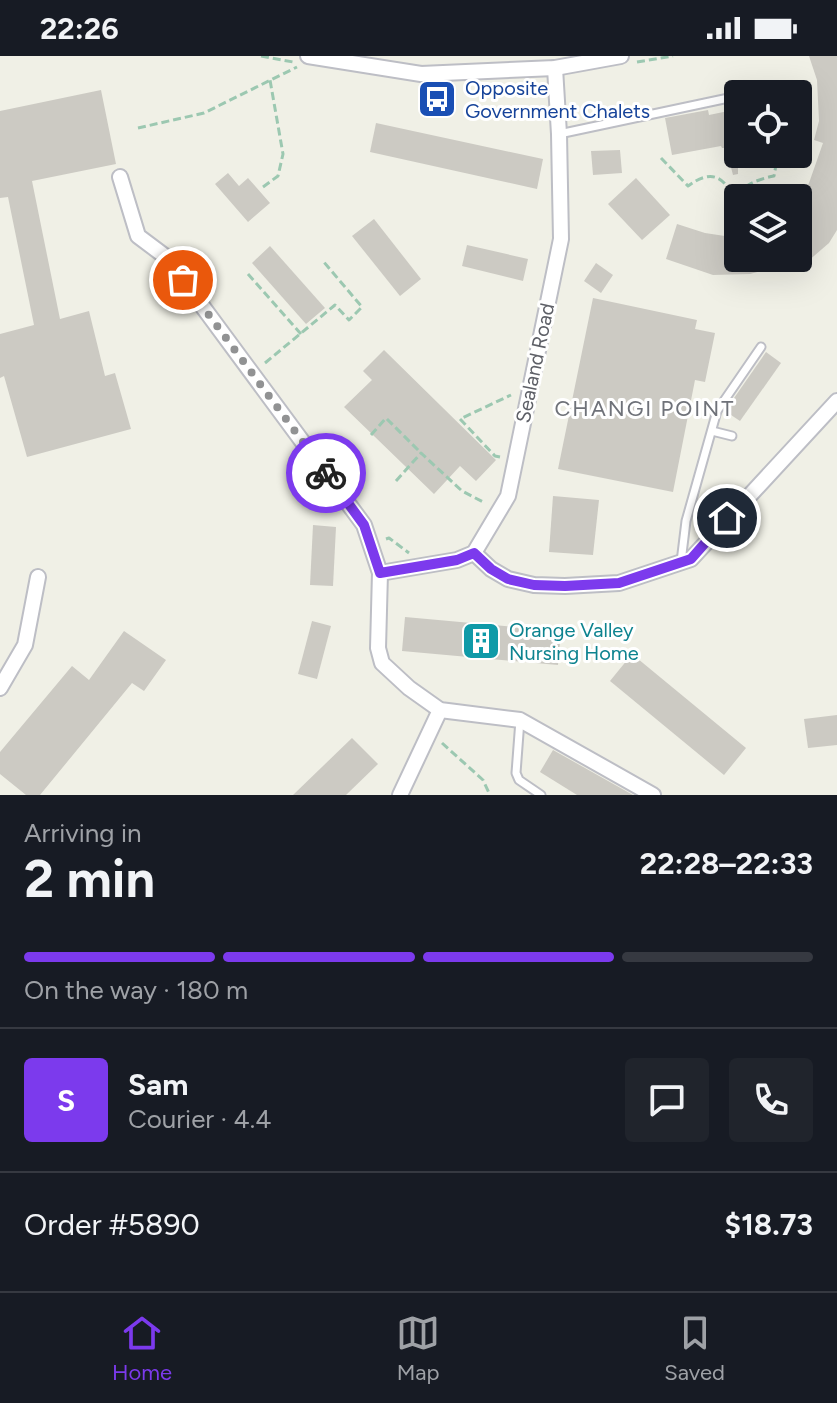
<!DOCTYPE html>
<meta charset="utf-8">
<style>
:root{--surface:#171b24;--page:#20242c;--text:#f1f3f6;--muted:#9ea1a6;--line:#363941;--accent:#7c3aed}
body{margin:0;font-family:Figtree,sans-serif;background:var(--page);color:var(--text);height:100vh;display:flex;flex-direction:column;font-size:30px;white-space:nowrap}
*{box-sizing:border-box;margin:0}
p{font-size:26px;color:var(--muted)}
.icon{flex:none;width:44px;height:44px;fill:none;stroke:currentColor;stroke-width:2;stroke-linecap:round;stroke-linejoin:round}
.map{position:relative;height:739px;overflow:hidden}
.drawer{display:flex;flex-direction:column;background:var(--surface);flex:1}
.drawer>*{flex:none}
.controls{position:absolute;left:724px;top:24px;display:grid;gap:16px}
.controls a{display:grid;place-items:center;width:88px;height:88px;border-radius:8px;background:var(--surface);box-shadow:0 8px 32px #0002;font-size:40px}
.pin{position:absolute;display:grid;place-items:center;width:68px;height:68px;color:#fff;margin:-34px;border:4px solid #fff;border-radius:50%;box-shadow:0 2px 8px #0007}
.courier{position:absolute;display:grid;place-items:center;width:80px;height:80px;margin:-40px;border:6px solid #7c3aed;border-radius:50%;background:#fff;color:#222;box-shadow:0 2px 10px #0007}
.overview em{font-style:normal;font-weight:700}
.overview div{display:flex;flex-direction:column-reverse}
.overview{display:flex;align-items:center;justify-content:space-between;height:136px;padding:0 24px}
h1{font-size:52px;font-weight:700;line-height:60px}
.bar{display:grid;grid-template-columns:repeat(4,1fr);gap:12px 8px;align-content:center;height:96px;padding:0 24px}
.bar i{height:10px;border-radius:6px;background:var(--line)}
.bar .current{background:var(--accent)}
.bar p{grid-column:span 4}
.line{display:flex;align-items:center;gap:20px;padding:0 24px;border-top:2px solid var(--line)}
.line div{flex:1}
.round{display:grid;place-items:center;flex:none;width:84px;height:84px;border-radius:8px;background:var(--page)}
.status{display:flex;justify-content:space-between;align-items:center;height:56px;padding:0 40px;background:var(--surface);direction:ltr}
.status svg{height:22px;fill:currentColor}
.tab-bar{display:flex;justify-content:space-around;align-items:center;height:112px;border-top:2px solid var(--line);background:var(--surface);font-size:22px;color:var(--muted)}
.tab-bar a{display:grid;justify-items:center;gap:4px}
.tab-bar .current{color:var(--accent)}
.map>svg:first-child{display:block}
.building{fill:#cccac3}
.lines{fill:none;stroke-linecap:round;stroke-linejoin:round}
.lane-casing{stroke:#bdbec5;stroke-width:11}
.street-casing{stroke:#bdbec5;stroke-width:18}
.path{stroke:#9cc8b1;stroke-width:3;stroke-dasharray:8 4;stroke-linecap:butt}
.lane{stroke:#fff;stroke-width:7}
.street{stroke:#fff;stroke-width:14}
.done{stroke:#919293;stroke-width:8;stroke-dasharray:0 14.4}
.route{stroke:#7c3aed;stroke-width:10}
.labels{text-anchor:middle;stroke-width:6;stroke-linejoin:round;paint-order:stroke}
.transit-label{font-size:20px;fill:#164399;stroke:#fff;text-anchor:start}
.street-label{font-size:20px;fill:#5e6067;stroke:#fff}
.culture-label{font-size:20px;fill:#0d838f;stroke:#fff;text-anchor:start}
.neighbourhood-label{font-size:22px;letter-spacing:2px;fill:#6f7279;stroke:#fff}
</style>
<div class="status"><b>22:26</b><svg viewBox="0 0 49 12"><path d="M0 12V9h3v3zM5 12V6h3v6zM10 12V3h3v9zM15 12V0h3v12zM26 1h20v11H26zM47 4h2v5h-2z"/></svg></div>
<div class="map">
<svg width="837" height="739" viewBox="0 0 837 739">
<rect width="100%" height="100%" fill="#f0f0e6"/>
<g class="building">
<path d="M 809,0 L 837,0 L 837,174 L 829,187 L 807,206 L 798,196 L 798,146 L 809,127 L 823,87 L 814,84 L 819,65 L 817,24 Z"/>
<path d="M 101,34 L 116,108 L 32,125 L 60,263 L 89,255 L 105,320 L 115,317 L 131,373 L 27,401 L 4,320 L 0,322 L 0,278 L 34,269 L 8,141 L 0,142 L 0,55 Z"/>
<path d="M 738,53 L 738,98 L 742,98 L 745,110 L 738,112 L 738,118 L 733,119 L 726,92 L 722,92 L 721,90 L 672,99 L 665,62 L 708,54 L 709,59 Z"/>
<path d="M 376,67 L 543,103 L 537,133 L 370,96 Z"/>
<path d="M 620,94 L 622,117 L 593,119 L 591,95 Z"/>
<path d="M 228,117 L 239,130 L 248,122 L 270,147 L 248,166 L 215,128 Z"/>
<path d="M 636,122 L 670,159 L 642,184 L 608,148 Z"/>
<path d="M 374,163 L 421,223 L 400,240 L 352,180 Z"/>
<path d="M 677,168 L 705,177 L 738,182 L 738,202 L 790,202 L 791,207 L 750,218 L 713,219 L 666,203 Z"/>
<path d="M 467,189 L 528,203 L 523,225 L 462,210 Z"/>
<path d="M 270,190 L 325,252 L 306,268 L 252,207 Z"/>
<path d="M 596,207 L 613,219 L 601,237 L 584,225 Z"/>
<path d="M 593,242 L 697,264 L 695,273 L 715,277 L 705,326 L 695,324 L 673,436 L 558,413 Z"/>
<path d="M 384,294 L 496,404 L 476,425 L 460,410 L 434,438 L 344,351 L 372,324 L 363,315 Z"/>
<path d="M 766,296 L 781,307 L 740,365 L 725,355 Z"/>
<path d="M 553,440 L 599,444 L 593,499 L 549,496 Z"/>
<path d="M 313,469 L 336,471 L 333,530 L 310,529 Z"/>
<path d="M 405,561 L 561,575 L 558,609 L 402,595 Z"/>
<path d="M 312,565 L 331,570 L 317,623 L 298,618 Z"/>
<path d="M 124,575 L 166,604 L 144,635 L 132,627 L 40,739 L 26,739 L 0,718 L 0,696 L 72,610 L 89,624 Z"/>
<path d="M 632,598 L 746,692 L 724,719 L 610,625 Z"/>
<path d="M 837,659 L 837,689 L 808,692 L 804,663 Z"/>
<path d="M 352,682 L 378,708 L 346,739 L 293,739 Z"/>
<path d="M 553,694 L 633,739 L 577,739 L 540,716 Z"/>
</g>
<g class="lines">
<defs>
<g id="lane">
<path d="M 749,38 L 758,36"/>
<path d="M 559,78 L 738,40"/>
<path d="M 712,375 L 732,380"/>
<path d="M 681,506 L 686,465 L 717,355 L 761,291"/>
<path d="M 520,664 L 516,717 L 519,724 L 541,739"/>
</g>
<g id="street">
<path d="M 308,0 L 421,18 L 555,12 L 621,0"/>
<path d="M 120,121 L 138,180 L 166,201 L 364,469 L 380,517 L 378,592 L 382,607 L 409,632 L 440,654 L 520,664 L 653,739"/>
<path d="M 474,497 L 491,513 L 508,523 L 534,529 L 565,530 L 619,527 L 691,503 L 837,345"/>
<path d="M 380,517 L 457,504 L 474,497 L 508,440 L 561,183 L 559,78 L 555,12"/>
<path d="M 0,632 L 25,589 L 38,521"/>
<path d="M 400,739 L 440,654"/>
</g>
</defs>
<use href="#lane" class="lane-casing"/>
<use href="#street" class="street-casing"/>
<g class="path">
<path d="M 261,0 L 293,6"/>
<path d="M 637,6 L 673,0"/>
<path d="M 797,25 C 807,50 807,65 798,90"/>
<path d="M 138,72 L 204,57 L 297,11"/>
<path d="M 661,102 L 688,130 C 712,112 727,121 734,147"/>
<path d="M 263,131 L 278,120 L 283,98 L 270,24"/>
<path d="M 733,150 C 735,131 758,123 774,120 L 776,109 L 793,103 L 795,98"/>
<path d="M 248,218 L 301,278"/>
<path d="M 265,307 L 335,249 L 349,264 L 362,251 L 323,205"/>
<path d="M 371,379 L 386,362 L 421,397"/>
<path d="M 500,401 L 495,400 L 460,363 L 511,339"/>
<path d="M 396,425 L 421,397 L 462,435 L 485,447"/>
<path d="M 386,483 L 389,482 L 409,497"/>
<path d="M 442,687 L 483,724 L 490,739"/>
</g>
<use href="#lane" class="lane"/>
<use href="#street" class="street"/>
</g>
<g class="lines">
<path class="done" d="M 183,224 L 326,417"/>
<path class="route" d="M 326,417 L 364,469 L 380,517 L 457,504 L 474,497 L 491,513 L 508,523 L 534,529 L 565,530 L 619,527 L 691,503 L 727,462"/>
</g>
<defs>
<symbol id="bus-square" viewBox="-11 -11 22 22"><rect x="-9" y="-9" width="18" height="18" rx="4" fill="#1a4fb4" stroke="#fff"/><path d="M-5-6H5V4H4V6H2V4H-2V6H-4V4H-5ZM-3.5-4V0h7V-4ZM-3.5 1.2v1.5H-2V1.2ZM2 1.2v1.5H3.5V1.2Z" fill="#fff"/></symbol>
<symbol id="building-square" viewBox="-11 -11 22 22"><rect x="-9" y="-9" width="18" height="18" rx="4" fill="#0f9aa8" stroke="#fff"/><path d="M-4-6H4V6H1V3H-1V6H-4ZM-2.5-4.3h1.7v1.8h-1.7ZM.8-4.3h1.7v1.8H.8ZM-2.5-1h1.7V.8h-1.7ZM.8-1h1.7V.8H.8Z" fill="#fff"/></symbol>
</defs>
<g fill-rule="evenodd">
<use href="#bus-square" x="415" y="21" width="44" height="44"/>
<use href="#building-square" x="459" y="563" width="44" height="44"/>
</g>
<g class="labels">
<g class="transit-label">
<text x="465" y="39">Opposite<tspan x="465" dy="23">Government Chalets</tspan></text>
</g>
<g class="street-label">
<text transform="translate(535 307) rotate(-78)" y="7">Sealand Road</text>
</g>
<g class="culture-label">
<text x="509" y="581">Orange Valley<tspan x="509" dy="23">Nursing Home</tspan></text>
</g>
<g class="neighbourhood-label">
<text x="645" y="360">CHANGI POINT</text>
</g>
</g>
</svg>
<div class="controls">
<a><svg class="icon" aria-label="locate" viewBox="0 0 24 24"><circle cx="12" cy="12" r="6"/><path d="M12 2v4M12 18v4M2 12h4M18 12h4"/></svg></a>
<a><svg class="icon" aria-label="layers" viewBox="0 0 24 24"><path d="M12 4l9 5-9 5-9-5zM3 14l9 5 9-5"/></svg></a>
</div>
<div class="pin" style="left:183px;top:224px;background:#ea580c"><svg class="icon" aria-label="bag" viewBox="0 0 24 24"><path d="M5 8h14l-1 12H6zM9 8a3 3 0 0 1 6 0"/></svg></div>
<div class="pin" style="left:727px;top:462px;background:#1f2937"><svg class="icon" aria-label="home" viewBox="0 0 24 24"><path d="M3 11l9-7 9 7M6 9v11h12V9"/></svg></div>
<div class="courier" style="left:326px;top:417px"><svg class="icon" aria-label="bike" viewBox="0 0 24 24"><circle cx="6" cy="16" r="4"/><circle cx="18" cy="16" r="4"/><path d="M6 16l4-8h5l3 8M10 8l3 8H6M13 5h3"/></svg></div>
</div>
<section class="drawer">
<div class="overview"><div><h1>2 min</h1><p>Arriving in</p></div><em>22:28–22:33</em></div>
<div class="bar"><i class="current"></i><i class="current"></i><i class="current"></i><i></i><p>On the way · 180 m</p></div>
<div class="line" style="height:144px"><b class="round" style="background:var(--accent);color:#fff">S</b><div><b>Sam</b><p>Courier · 4.4</p></div><a class="round"><svg class="icon" aria-label="chat" viewBox="0 0 24 24"><path d="M4 5h16v11H9l-5 4z"/></svg></a><a class="round"><svg class="icon" aria-label="phone" viewBox="0 0 24 24"><path d="M5 4h4l2 5-3 2q2 4 5 5l2-3 5 2v4C11 20 4 13 5 4z"/></svg></a></div>
<div class="line" style="height:104px"><div>Order #5890</div><b>$18.73</b></div>
</section>
<nav class="tab-bar">
<a class="current"><svg class="icon" aria-label="home" viewBox="0 0 24 24"><path d="M3 11l9-7 9 7M6 9v11h12V9"/></svg>Home</a>
<a><svg class="icon" aria-label="map" viewBox="0 0 24 24"><path d="M3 6l6-2 6 2 6-2v14l-6 2-6-2-6 2zM9 4v14M15 6v14"/></svg>Map</a>
<a><svg class="icon" aria-label="saved" viewBox="0 0 24 24"><path d="M7 4h10v16l-5-4-5 4z"/></svg>Saved</a>
</nav>
